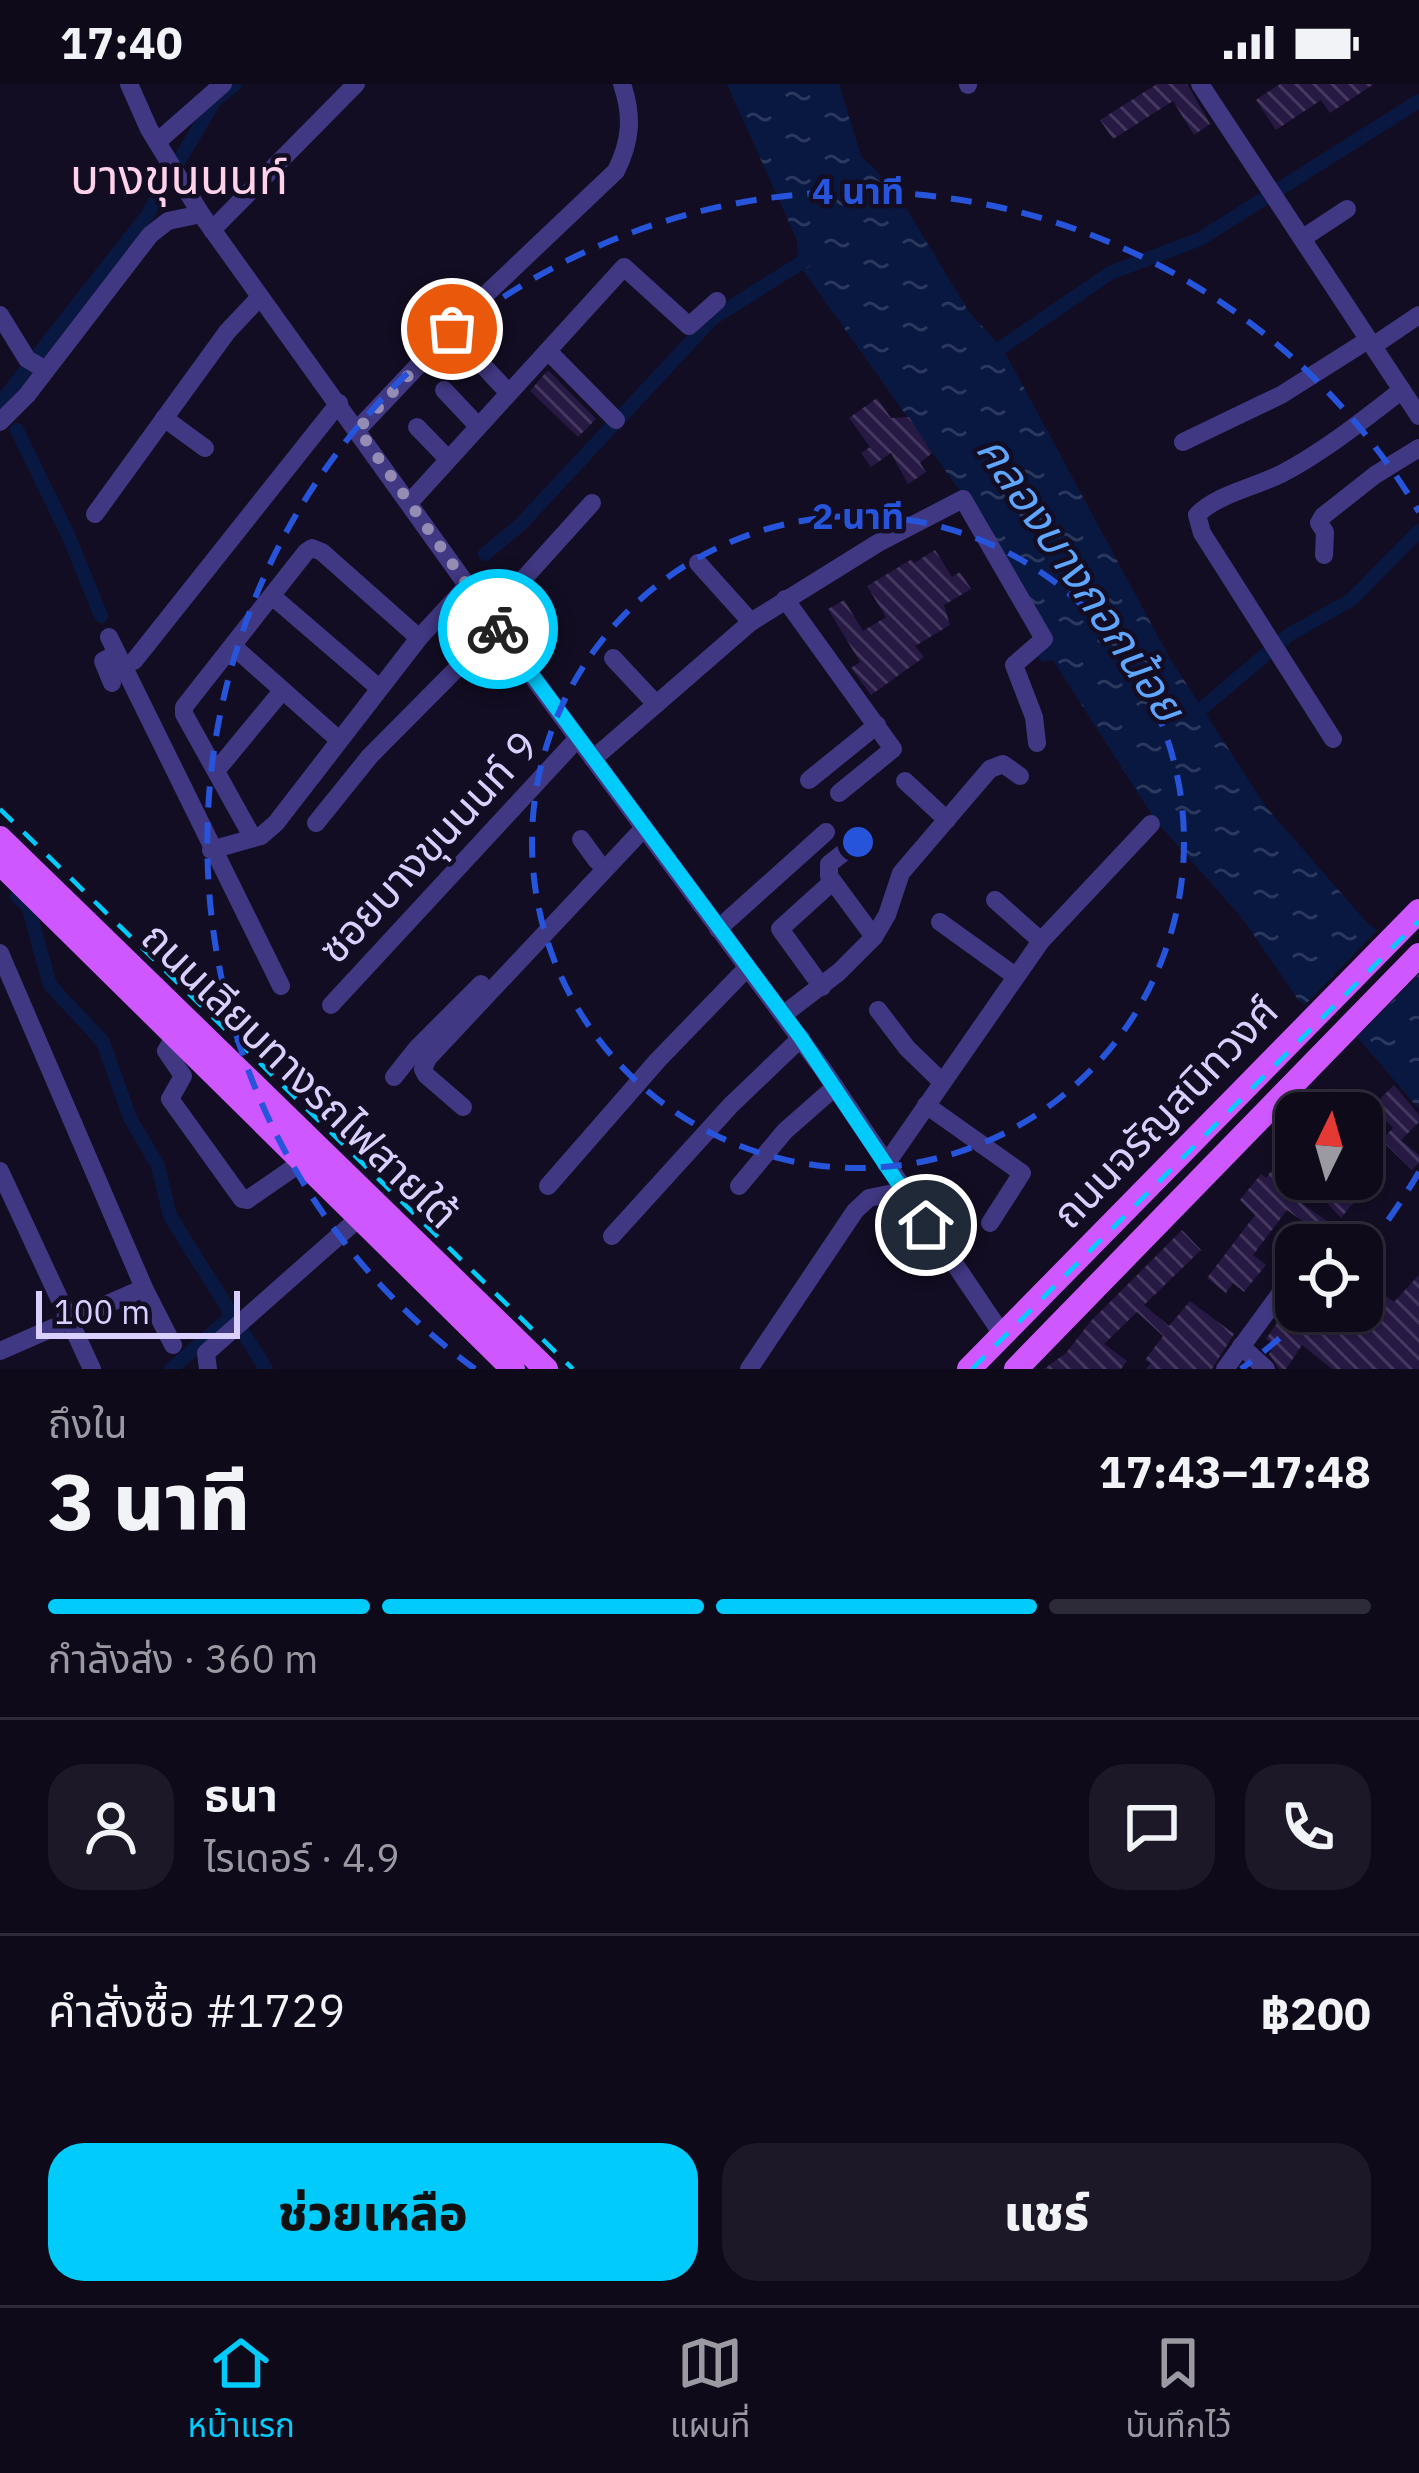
<!DOCTYPE html>
<html lang="th">
<meta charset="utf-8">
<style>
:root{--surface:#0e0a1a;--page:#1c1827;--text:#f1f3f6;--muted:#9b9aa2;--line:#2e2b39;--accent:#00cbfb}
body{margin:0;font-family:"IBM Plex Sans","Noto Sans Thai",sans-serif;background:var(--page);color:var(--text);height:100vh;display:flex;flex-direction:column;font-size:45px;white-space:nowrap}
*{box-sizing:border-box;margin:0}
p{font-size:39px;color:var(--muted)}
.icon{flex:none;width:66px;height:66px;fill:none;stroke:currentColor;stroke-width:2;stroke-linecap:round;stroke-linejoin:round}
.map{position:relative;height:1285px;overflow:hidden}
.details{display:flex;flex-direction:column;background:var(--surface);flex:1}
.details>*{flex:none}
.needle{width:78px;rotate:5deg}
.tools{position:absolute;left:1275px;top:1008px;display:grid;gap:24px}
.tools a{display:grid;place-items:center;width:108px;height:108px;border-radius:24px;background:var(--surface);box-shadow:0 3px 9px #0004,0 0 0 3px var(--line);font-size:60px}
.scale{position:absolute;left:36px;bottom:30px;width:204px;box-sizing:border-box;padding-left:12px;border:6px solid #d9d0ff;border-top:0;font-size:33px;line-height:42px;white-space:nowrap;color:#d9d0ff;-webkit-text-stroke:9px #130d23;paint-order:stroke}
.pin{position:absolute;display:grid;place-items:center;width:102px;height:102px;color:#fff;margin:-51px;border:6px solid #fff;border-radius:50%;box-shadow:0 3px 12px #0007}
.courier{position:absolute;display:grid;place-items:center;width:120px;height:120px;margin:-60px;border:9px solid #00cbfb;border-radius:50%;background:#fff;color:#222;box-shadow:0 3px 15px #0007}
.head em{font-style:normal;font-weight:800}
.head div{display:flex;flex-direction:column-reverse}
.head{display:flex;align-items:center;justify-content:space-between;height:204px;padding:0 48px}
h1{font-size:78px;font-weight:800;line-height:90px}
.bar{display:grid;grid-template-columns:repeat(4,1fr);gap:18px 12px;align-content:center;height:144px;padding:0 48px}
.bar i{height:15px;border-radius:9px;background:var(--line)}
.bar .selected{background:var(--accent)}
.bar p{grid-column:span 4}
.line{display:flex;align-items:center;gap:30px;padding:0 48px;border-top:3px solid var(--line)}
.line div{flex:1}
.round{display:grid;place-items:center;flex:none;width:126px;height:126px;border-radius:36px;background:var(--page)}
.action{display:flex;gap:24px;margin-top:auto;padding:24px 48px}
.action a{flex:1;height:138px;border-radius:36px;background:var(--accent);color:#111;font-size:48px;font-weight:800;line-height:138px;text-align:center}
.action a+a{background:var(--page);color:var(--text)}
.status{display:flex;justify-content:space-between;align-items:center;height:84px;padding:0 60px;background:var(--surface);direction:ltr}
.status svg{height:33px;fill:currentColor}
.tabs{display:flex;justify-content:space-around;align-items:center;height:168px;border-top:3px solid var(--line);background:var(--surface);font-size:33px;color:var(--muted)}
.tabs a{display:grid;justify-items:center;gap:6px}
.tabs .selected{color:var(--accent)}
.map>svg:first-child{display:block}
.water{fill:url(#water-ripples)}
.pier{fill:#130d23}
.lines{fill:none;stroke-linecap:round;stroke-linejoin:round}
.canal{stroke:#091841;stroke-width:14}
.building{fill:url(#building-back-hatch)}
.minor{stroke:#413883;stroke-width:18}
.major{stroke:#cf57ff;stroke-width:24}
.rail{stroke:#00cbfb;stroke-width:4.5;stroke-dasharray:18 15;stroke-linecap:butt}
.done{stroke:#948cb2;stroke-width:12;stroke-dasharray:0 21.6}
.route{stroke:#00cbfb;stroke-width:15}
.ring{fill:none;stroke:#2654da;stroke-width:6;stroke-dasharray:21 15}
.labels{text-anchor:middle;stroke-width:9;stroke-linejoin:round;paint-order:stroke}
.street-label{font-size:42px;fill:#d9d0ff;stroke:#130d23}
.water-label{font-size:45px;font-style:italic;fill:#5ea6ff;stroke:#130d23}
.quarter-label{font-size:48px;fill:#ffd2ea;stroke:#130d23}
.centre{fill:#2654da;stroke:#130d23;stroke-width:6}
.ring-label{font-size:36px;text-anchor:middle;font-weight:bold;fill:#2654da;stroke:#130d23;stroke-width:9;stroke-linejoin:round;paint-order:stroke}
</style>
<div class="status"><b>17:40</b><svg viewBox="0 0 49 12"><path d="M0 12V9h3v3zM5 12V6h3v6zM10 12V3h3v9zM15 12V0h3v12zM26 1h20v11H26zM47 4h2v5h-2z"/></svg></div>
<div class="map">
<svg width="1419" height="1285" viewBox="0 0 1419 1285">
<defs>
<pattern id="water-ripples" width="26" height="14" patternUnits="userSpaceOnUse" patternTransform="scale(3)"><rect width="26" height="14" fill="#091841"/><path d="M2 4q2-2 4 0t4 0M15 11q2-2 4 0t4 0" fill="none" stroke="#2c395e"/></pattern>
<pattern id="building-back-hatch" width="6" height="6" patternUnits="userSpaceOnUse" patternTransform="scale(3)"><rect width="6" height="6" fill="#261944"/><path d="M-1 5l2 2M0 0l6 6M5-1l2 2" fill="none" stroke="#453960"/></pattern>
</defs>
<rect width="100%" height="100%" fill="#130d23"/>
<path class="water" d="M 727,0 L 839,0 L 861,72 L 894,104 L 969,228 L 1003,265 L 1169,573 L 1266,723 L 1368,840 L 1419,875 L 1419,1025 L 1359,955 L 1299,917 L 1243,835 L 1156,737 L 1053,576 L 1042,578 L 1035,569 L 1048,558 L 962,410 L 798,179 L 797,156 Z"/>
<path class="pier" d="M 1381,842 L 1419,868 L 1419,890 L 1352,958 L 1301,925 Z"/>
<g class="lines">
<g class="canal">
<path d="M 986,274 L 1110,189 L 1200,155 L 1419,17"/>
<path d="M 0,319 L 146,133 L 215,16 L 235,0"/>
<path d="M 17,346 L 69,453 L 101,532"/>
<path d="M 485,470 L 520,441 L 713,234 L 812,172"/>
<path d="M 1192,633 L 1290,550 L 1351,516 L 1419,447"/>
<path d="M 17,812 L 28,822 L 50,901 L 103,958 L 130,1034 L 158,1082 L 170,1132 L 266,1285"/>
<path d="M 171,1285 L 233,1231"/>
</g>
</g>
<g class="building">
<path d="M 1157,0 L 1187,0 L 1210,40 L 1194,51 L 1173,17 L 1113,55 L 1100,36 Z"/>
<path d="M 1280,0 L 1374,0 L 1330,29 L 1321,16 L 1276,46 L 1256,16 Z"/>
<path d="M 548,286 L 596,335 L 578,353 L 530,307 Z"/>
<path d="M 877,314 L 891,334 L 909,333 L 932,369 L 920,379 L 926,388 L 908,400 L 891,369 L 871,383 L 861,369 L 870,363 L 849,334 Z"/>
<path d="M 935,466 L 952,493 L 960,488 L 971,505 L 944,521 L 950,541 L 915,562 L 924,573 L 871,611 L 851,584 L 860,578 L 828,525 L 844,516 L 863,547 L 886,533 L 867,502 L 912,475 L 914,479 Z"/>
<path d="M 1394,1001 L 1419,1031 L 1419,1038 L 1401,1056 L 1419,1071 L 1419,1079 L 1412,1086 L 1381,1056 L 1393,1044 L 1372,1023 Z"/>
<path d="M 1333,1004 L 1342,1011 L 1370,1029 L 1333,1029 L 1321,1021 Z"/>
<path d="M 1272,1086 L 1284,1092 L 1277,1102 L 1361,1161 L 1316,1161 L 1308,1156 L 1315,1146 L 1287,1126 L 1253,1171 L 1266,1181 L 1244,1208 L 1233,1199 L 1226,1209 L 1207,1194 L 1255,1131 L 1240,1116 L 1261,1090 L 1266,1094 Z"/>
<path d="M 1340,1108 L 1353,1119 L 1341,1134 L 1328,1120 Z"/>
<path d="M 1182,1146 L 1201,1166 L 1144,1221 L 1169,1242 L 1190,1217 L 1234,1250 L 1212,1285 L 1146,1285 L 1151,1279 L 1145,1276 L 1163,1252 L 1137,1228 L 1104,1260 L 1127,1277 L 1121,1285 L 1044,1285 L 1066,1269 L 1090,1238 Z"/>
<path d="M 1362,1166 L 1376,1175 L 1363,1196 L 1394,1218 L 1419,1191 L 1419,1285 L 1332,1285 L 1302,1261 L 1286,1285 L 1279,1285 L 1269,1270 L 1275,1261 L 1266,1255 L 1296,1211 L 1296,1227 L 1320,1227 L 1316,1234 L 1331,1247 L 1346,1227 L 1362,1227 Z"/>
</g>
<g class="lines">
<g class="minor">
<path d="M 129,0 L 149,45 L 201,130 L 540,603 L 822,984 L 1002,1250"/>
<path d="M 968,0 L 968,1"/>
<path d="M 1200,0 L 1419,332"/>
<path d="M 157,58 L 223,0"/>
<path d="M 212,146 L 356,0"/>
<path d="M 1303,154 L 1347,125"/>
<path d="M 0,231 L 27,275 L 46,286"/>
<path d="M 1373,262 L 1419,231"/>
<path d="M 548,267 L 616,336"/>
<path d="M 475,273 L 507,307"/>
<path d="M 444,306 L 477,341"/>
<path d="M 164,334 L 205,364"/>
<path d="M 0,338 L 27,311 L 150,151 L 168,137 L 201,130"/>
<path d="M 417,343 L 447,374"/>
<path d="M 358,345 L 479,217 L 616,87 C 631,57 633,32 622,0"/>
<path d="M 1183,358 L 1281,311 L 1368,256"/>
<path d="M 410,418 L 624,183 L 689,242 L 717,217"/>
<path d="M 95,430 L 227,248 L 260,213"/>
<path d="M 1324,471 L 1325,448 L 1319,439 L 1323,432 L 1375,391 L 1419,364"/>
<path d="M 698,479 L 751,538"/>
<path d="M 272,512 L 379,604"/>
<path d="M 785,515 L 893,665 L 839,709"/>
<path d="M 490,532 L 592,419"/>
<path d="M 109,553 L 281,902"/>
<path d="M 234,563 L 339,656"/>
<path d="M 613,574 L 656,620"/>
<path d="M 134,577 L 339,319"/>
<path d="M 112,599 L 103,577 L 116,570"/>
<path d="M 1333,655 L 1202,449 L 1197,431 C 1217,410 1256,403 1283,389 C 1326,366 1363,336 1402,306"/>
<path d="M 593,675 L 751,538 L 878,459 L 963,415 L 1044,555 L 1014,581 L 1034,633 L 1037,659"/>
<path d="M 216,687 L 282,607"/>
<path d="M 809,696 L 877,641"/>
<path d="M 905,697 L 947,736"/>
<path d="M 316,739 L 370,672 L 497,544"/>
<path d="M 253,754 L 184,630 L 184,623 L 306,468 L 312,464 L 322,468 L 419,554"/>
<path d="M 581,755 L 597,777"/>
<path d="M 211,766 L 261,752 L 276,739 L 419,554 L 468,501"/>
<path d="M 843,769 L 829,780 L 829,792 L 874,853"/>
<path d="M 995,816 L 1041,857"/>
<path d="M 940,838 L 1015,892"/>
<path d="M 718,845 L 826,748"/>
<path d="M 0,869 L 144,1204 L 173,1261"/>
<path d="M 822,903 L 780,845 L 832,798"/>
<path d="M 331,921 L 578,654"/>
<path d="M 878,926 L 907,964 L 942,998"/>
<path d="M 783,931 L 839,888 L 874,853 L 887,831 L 901,789 L 990,685 L 1003,680 L 1020,692"/>
<path d="M 175,952 L 166,967 L 183,992 L 170,1015 L 242,1115 L 247,1116 L 302,1078"/>
<path d="M 394,993 L 417,964 L 481,900"/>
<path d="M 926,1021 L 1022,1089 L 990,1139"/>
<path d="M 463,1023 L 426,991 L 423,985 L 428,974 L 644,744"/>
<path d="M 886,1080 L 1041,857 L 1151,740"/>
<path d="M 0,1087 L 92,1285"/>
<path d="M 548,1102 L 658,976 L 747,884"/>
<path d="M 739,1102 L 785,1047 L 835,1003"/>
<path d="M 612,1152 L 731,1021 L 801,954"/>
<path d="M 1241,1262 L 1266,1285"/>
<path d="M 0,1267 L 144,1204"/>
<path d="M 208,1285 L 206,1269 L 359,1134"/>
<path d="M 749,1285 L 855,1127 L 869,1114 L 903,1107"/>
<path d="M 1225,1285 L 1296,1188"/>
</g>
<g class="major">
<path d="M 0,754 L 546,1285"/>
<path d="M 0,779 L 513,1285"/>
<path d="M 969,1285 L 1419,827"/>
<path d="M 1016,1285 L 1419,871"/>
</g>
<g class="rail">
<path d="M 0,725 L 573,1285"/>
<path d="M 972,1285 L 1419,837"/>
</g>
</g>
<g class="lines">
<path class="done" d="M 452,245 L 358,345 L 498,545"/>
<path class="route" d="M 498,545 L 801,954 L 926,1141"/>
</g>
<g class="ring">
<circle cx="858" cy="758" r="326"/>
<path d="M1419 1088A651 651 0 0 1 1364 1168M1306 1230A651 651 0 0 1 1241 1285M475 1285A651 651 0 1 1 1419 428"/>
</g>
<g class="labels">
<g class="street-label">
<text transform="translate(428 763) rotate(-47)" y="15">ซอยบางขุนนนท์ 9</text>
<text transform="translate(300 991) rotate(44)" y="15">ถนนเลียบทางรถไฟสายใต้</text>
<text transform="translate(1165 1028) rotate(-46)" y="15">ถนนจรัญสนิทวงศ์</text>
</g>
<g class="water-label">
<text transform="translate(1081 494) rotate(56)" y="16">คลองบางกอกน้อย</text>
</g>
<g class="quarter-label">
<text x="179" y="110">บางขุนนนท์</text>
</g>
</g>
<circle cx="858" cy="758" r="18" class="centre"/>
<g class="ring-label">
<text x="858" y="120">4 นาที</text>
<text x="858" y="445">2 นาที</text>
</g>
</svg>
<div class="tools">
<a><svg class="needle" viewBox="-14 -14 28 28"><path d="M0-13l5 13h-10z" fill="#e53935"/><path d="M0 13l5-13h-10z" fill="#9b9aa2"/></svg></a>
<a><svg class="icon" aria-label="locate" viewBox="0 0 24 24"><circle cx="12" cy="12" r="6"/><path d="M12 2v4M12 18v4M2 12h4M18 12h4"/></svg></a>
</div>
<div class="scale">100 m</div>
<div class="pin" style="left:452px;top:245px;background:#ea580c"><svg class="icon" aria-label="bag" viewBox="0 0 24 24"><path d="M5 8h14l-1 12H6zM9 8a3 3 0 0 1 6 0"/></svg></div>
<div class="pin" style="left:926px;top:1141px;background:#1f2937"><svg class="icon" aria-label="home" viewBox="0 0 24 24"><path d="M3 11l9-7 9 7M6 9v11h12V9"/></svg></div>
<div class="courier" style="left:498px;top:545px"><svg class="icon" aria-label="bike" viewBox="0 0 24 24"><circle cx="6" cy="16" r="4"/><circle cx="18" cy="16" r="4"/><path d="M6 16l4-8h5l3 8M10 8l3 8H6M13 5h3"/></svg></div>
</div>
<section class="details">
<div class="head"><div><h1>3 นาที</h1><p>ถึงใน</p></div><em>17:43–17:48</em></div>
<div class="bar"><i class="selected"></i><i class="selected"></i><i class="selected"></i><i></i><p>กำลังส่ง · 360 m</p></div>
<div class="line" style="height:216px"><a class="round"><svg class="icon" aria-label="person" viewBox="0 0 24 24"><circle cx="12" cy="8" r="4"/><path d="M4 21q1-7 8-7t8 7"/></svg></a><div><b>ธนา</b><p>ไรเดอร์ · 4.9</p></div><a class="round"><svg class="icon" aria-label="chat" viewBox="0 0 24 24"><path d="M4 5h16v11H9l-5 4z"/></svg></a><a class="round"><svg class="icon" aria-label="phone" viewBox="0 0 24 24"><path d="M5 4h4l2 5-3 2q2 4 5 5l2-3 5 2v4C11 20 4 13 5 4z"/></svg></a></div>
<div class="line" style="height:156px"><div>คำสั่งซื้อ #1729</div><b>฿200</b></div>
<div class="action"><a>ช่วยเหลือ</a><a>แชร์</a></div>
</section>
<nav class="tabs">
<a class="selected"><svg class="icon" aria-label="home" viewBox="0 0 24 24"><path d="M3 11l9-7 9 7M6 9v11h12V9"/></svg>หน้าแรก</a>
<a><svg class="icon" aria-label="map" viewBox="0 0 24 24"><path d="M3 6l6-2 6 2 6-2v14l-6 2-6-2-6 2zM9 4v14M15 6v14"/></svg>แผนที่</a>
<a><svg class="icon" aria-label="saved" viewBox="0 0 24 24"><path d="M7 4h10v16l-5-4-5 4z"/></svg>บันทึกไว้</a>
</nav>
